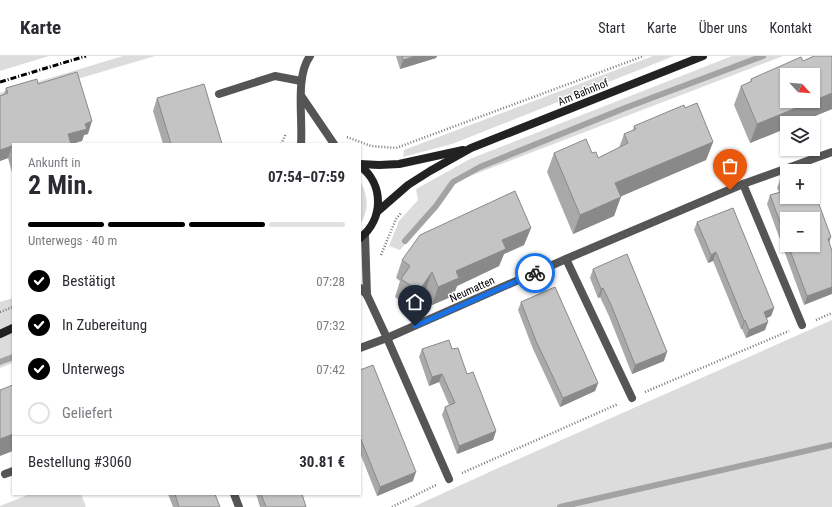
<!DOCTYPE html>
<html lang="de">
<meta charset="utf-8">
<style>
:root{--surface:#fff;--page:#f7f7f7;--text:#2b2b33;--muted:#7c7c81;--line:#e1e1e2;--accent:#000}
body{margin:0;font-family:"Roboto Condensed",sans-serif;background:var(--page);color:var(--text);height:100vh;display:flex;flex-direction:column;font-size:15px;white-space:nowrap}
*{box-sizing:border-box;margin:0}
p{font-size:13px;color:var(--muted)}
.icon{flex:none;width:22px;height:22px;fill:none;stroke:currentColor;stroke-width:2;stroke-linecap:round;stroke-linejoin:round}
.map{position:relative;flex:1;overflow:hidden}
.panel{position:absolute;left:12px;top:87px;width:349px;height:352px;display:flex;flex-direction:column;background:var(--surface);border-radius:0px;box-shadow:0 1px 3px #0004}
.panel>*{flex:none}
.needle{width:26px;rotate:116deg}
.fabs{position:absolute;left:780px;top:12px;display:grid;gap:8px}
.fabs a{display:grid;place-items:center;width:40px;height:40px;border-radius:0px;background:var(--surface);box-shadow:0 1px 3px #0004;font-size:20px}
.pin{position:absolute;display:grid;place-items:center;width:34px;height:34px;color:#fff;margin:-41px -17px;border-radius:50% 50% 50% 0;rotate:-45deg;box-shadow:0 0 4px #0007}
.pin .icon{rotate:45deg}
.courier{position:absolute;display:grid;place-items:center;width:40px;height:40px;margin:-20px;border:3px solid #1a73e8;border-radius:50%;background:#fff;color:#222;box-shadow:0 1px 5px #0007}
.head em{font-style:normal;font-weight:700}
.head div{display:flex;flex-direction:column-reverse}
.head{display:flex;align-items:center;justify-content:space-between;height:68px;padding:0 16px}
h1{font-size:26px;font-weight:700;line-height:30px}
.bar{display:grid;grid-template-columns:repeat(4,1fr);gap:6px 4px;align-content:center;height:48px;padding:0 16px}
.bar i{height:5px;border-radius:3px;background:var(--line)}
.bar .on{background:var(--accent)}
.bar p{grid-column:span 4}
.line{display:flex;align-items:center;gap:10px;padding:0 16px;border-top:1px solid var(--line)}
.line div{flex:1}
ol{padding:0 16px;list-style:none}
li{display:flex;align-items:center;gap:12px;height:44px}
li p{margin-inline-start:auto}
li .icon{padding:4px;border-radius:50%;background:var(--accent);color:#fff;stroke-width:4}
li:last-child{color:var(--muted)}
li i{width:22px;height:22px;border:2px solid var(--line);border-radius:50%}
header{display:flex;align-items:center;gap:24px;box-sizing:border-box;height:56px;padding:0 20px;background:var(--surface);border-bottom:1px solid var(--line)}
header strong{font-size:19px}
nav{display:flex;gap:22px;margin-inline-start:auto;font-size:14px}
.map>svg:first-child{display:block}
.green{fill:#dcdcdc}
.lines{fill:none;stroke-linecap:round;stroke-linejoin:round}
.stream{stroke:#a3a3a3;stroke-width:6}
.path{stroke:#777;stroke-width:2.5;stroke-dasharray:1 2;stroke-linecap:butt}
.service{stroke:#555;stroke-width:8}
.minor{stroke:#555;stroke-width:8}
.secondary{stroke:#222;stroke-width:8}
.rail{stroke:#000;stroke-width:3;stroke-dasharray:6 2 1 2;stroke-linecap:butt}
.wall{fill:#a9a9a9;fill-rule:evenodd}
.shaded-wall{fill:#898989}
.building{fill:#c4c4c4;stroke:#898989}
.done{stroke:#595959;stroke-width:4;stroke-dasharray:0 7.2}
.route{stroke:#1a73e8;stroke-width:5}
.labels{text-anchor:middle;stroke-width:3;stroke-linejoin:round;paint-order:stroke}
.street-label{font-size:11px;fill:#000;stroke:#fff}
</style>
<header>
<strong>Karte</strong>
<nav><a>Start</a><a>Karte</a><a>Über uns</a><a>Kontakt</a></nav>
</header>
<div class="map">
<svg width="832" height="451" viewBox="0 0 832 451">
<rect width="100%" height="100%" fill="#fff"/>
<g class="green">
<path d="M 0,0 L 49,0 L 0,15 Z"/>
<path d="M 123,0 L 155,0 L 0,46 L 0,37 Z"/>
<path d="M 653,0 L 674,0 L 452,88 L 403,101 L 404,94 Z"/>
<path d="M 732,0 L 783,0 L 457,125 L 400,194 L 389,190 L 399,165 L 418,144 L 416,133 L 470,103 Z"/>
<path d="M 360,125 C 368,139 370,154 360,168 Z"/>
<path d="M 13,242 L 13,307 L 0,312 L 0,246 Z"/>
<path d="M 832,264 L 832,451 L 413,451 L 496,413 Z"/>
<path d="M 30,438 L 81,438 L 86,451 L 0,451 L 0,450 Z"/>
</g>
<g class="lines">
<g class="stream">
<path d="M 405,185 L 436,150 L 453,126 L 480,111 L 625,52 L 763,0"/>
<path d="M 0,306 L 13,301"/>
<path d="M 560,451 L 832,389"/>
</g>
<g class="path">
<path d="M 347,81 L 371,90 L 396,92 L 644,0"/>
<path d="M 281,88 L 286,78"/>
<path d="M 381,199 L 396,163 L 401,157"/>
<path d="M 0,256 L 13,251"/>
<path d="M 816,264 L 832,257"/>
<path d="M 645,336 L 789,275"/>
<path d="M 462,417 L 618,348"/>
<path d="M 392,451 L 436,429"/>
</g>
<path class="service" d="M 219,38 L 275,20 L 301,25"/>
<g class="minor">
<path d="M 302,41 L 334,88"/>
<path d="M 301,88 C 303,63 295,20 310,0"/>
<path d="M 743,128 L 802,269"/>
<path d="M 365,178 L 367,239"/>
<path d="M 566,203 L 632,342"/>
<path d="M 360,232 L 367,239 L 387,282 L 449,423"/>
<path d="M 360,292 L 387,282 L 566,203 L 743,128 L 832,96"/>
<path d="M 5,418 L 13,415"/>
<path d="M 234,438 L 239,451"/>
</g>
<g class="secondary">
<path d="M 360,108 L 379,109 L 399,108 L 463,94"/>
<path d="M 360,110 C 384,128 384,163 360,182"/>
<path d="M 377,156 L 408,129 L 430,115 L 471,92 L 703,0"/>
<path d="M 0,278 L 13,272"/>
</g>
<path class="rail" d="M 0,26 L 86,0"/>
</g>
<g class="wall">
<path d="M 396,0 L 437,0 L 436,2 L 400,13 Z"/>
<path d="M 803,5 L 832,53 L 798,67 L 787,67 L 787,72 L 750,87 L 734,49 L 741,30 L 750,26 L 751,23 Z"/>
<path d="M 38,28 L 88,78 L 84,79 L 82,85 L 13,88 L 13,120 L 8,102 L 0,105 L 0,40 L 4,38 L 6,32 Z"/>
<path d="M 157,42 L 222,88 L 163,88 L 153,55 Z"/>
<path d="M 685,52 L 713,86 L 706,104 L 620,140 L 614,160 L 573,178 L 547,116 L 554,97 L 592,97 L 598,102 L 619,92 L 624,78 L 633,74 L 634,70 Z"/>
<path d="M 780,124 L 829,187 L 804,249 L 767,148 L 770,139 L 779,136 L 777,132 ZM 787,163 L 813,189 L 787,189 Z"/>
<path d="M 697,166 L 774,252 L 771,260 L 767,262 L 765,274 L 746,282 L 742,273 L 741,273 L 713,205 L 708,207 L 694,174 Z"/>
<path d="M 531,172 L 524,189 L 504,198 L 499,210 L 457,230 L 453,240 L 432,249 L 426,233 L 412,253 L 395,241 L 400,225 L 396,222 L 402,204 Z"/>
<path d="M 593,213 L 664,305 L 632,318 L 609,260 L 600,241 L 598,242 L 590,222 Z"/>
<path d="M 521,246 L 598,327 L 595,335 L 560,351 L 533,293 L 518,254 Z"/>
<path d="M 422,293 L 452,293 L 467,318 L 496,375 L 493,384 L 457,398 L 442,359 L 445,351 L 449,349 L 439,326 L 429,330 L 419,301 Z"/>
<path d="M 360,314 L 413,425 L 377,440 L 360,397 Z"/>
<path d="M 168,438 L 215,438 L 220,451 L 173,451 Z"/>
<path d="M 256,438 L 302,438 L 306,451 L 260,451 Z"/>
</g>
<g class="shaded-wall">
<path d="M 416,0 L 437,0 L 436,2 L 400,13 L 403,4 Z"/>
<path d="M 832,37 L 832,53 L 798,67 L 787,67 L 787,72 L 750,87 L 757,68 Z"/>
<path d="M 92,65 L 88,78 L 84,79 L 82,85 L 72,88 L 64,88 L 68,78 L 85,68 Z"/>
<path d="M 713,86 L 706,104 L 608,146 L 615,127 Z"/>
<path d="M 12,90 L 8,102 L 0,105 L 0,94 Z"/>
<path d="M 621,141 L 614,160 L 573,178 L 580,159 Z"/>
<path d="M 531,172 L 524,189 L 504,198 L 499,210 L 457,230 L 453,240 L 432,249 L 438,231 L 456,215 L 502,184 Z"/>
<path d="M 831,181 L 828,190 L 828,183 Z"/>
<path d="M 716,196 L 713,205 L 708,207 L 711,199 Z"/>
<path d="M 432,216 L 426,233 L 412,253 L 419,235 Z"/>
<path d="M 832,231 L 832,238 L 804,249 L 807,240 Z"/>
<path d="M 603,232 L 600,241 L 598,242 L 601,233 Z"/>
<path d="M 774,252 L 771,260 L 761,265 L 764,256 Z"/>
<path d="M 745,264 L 742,273 L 741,273 L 744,265 Z"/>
<path d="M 768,266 L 765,274 L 746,282 L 749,274 Z"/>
<path d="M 667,296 L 664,305 L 632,318 L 635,309 Z"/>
<path d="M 442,318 L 439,326 L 429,330 L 432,321 Z"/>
<path d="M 598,327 L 595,335 L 560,351 L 563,342 Z"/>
<path d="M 496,375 L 493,384 L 457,398 L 459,390 Z"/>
<path d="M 13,378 L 13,395 L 0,400 L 0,383 Z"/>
<path d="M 416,416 L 413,425 L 377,440 L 380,431 Z"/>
</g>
<g class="building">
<path d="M 402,0 L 416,0 L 403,4 Z"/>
<path d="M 814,0 L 832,0 L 832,37 L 813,45 L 813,19 L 787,19 L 787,45 L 813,45 L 757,68 L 741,30 L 752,25 L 751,23 L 801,1 L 803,5 Z"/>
<path d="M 77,16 L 92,65 L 85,68 L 87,73 L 68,78 L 71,88 L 13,88 L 13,93 L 12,90 L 0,94 L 0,40 L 8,37 L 6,32 L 37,23 L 38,28 Z"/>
<path d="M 204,28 L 222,88 L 171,88 L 157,42 Z"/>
<path d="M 697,47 L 713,86 L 615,127 L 621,141 L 580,159 L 554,97 L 586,83 L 592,97 L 596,96 L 598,102 L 628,87 L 624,78 L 636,73 L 634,70 L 684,49 L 685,52 Z"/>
<path d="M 787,121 L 787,141 L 813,141 L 813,132 L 831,181 L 828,183 L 832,195 L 832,231 L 807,240 L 788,189 L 813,189 L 813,163 L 787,163 L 787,185 L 770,139 L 785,135 L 780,124 Z"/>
<path d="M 515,135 L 531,172 L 502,184 L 506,193 L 456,215 L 459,222 L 438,231 L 432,216 L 419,235 L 401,223 L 410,210 L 402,204 L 420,179 Z"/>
<path d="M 733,152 L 774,252 L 764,256 L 768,266 L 749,274 L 745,264 L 744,265 L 716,196 L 711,199 L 697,166 Z"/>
<path d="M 627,198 L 667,296 L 635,309 L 612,251 L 603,232 L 601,233 L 593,213 Z"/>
<path d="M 555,231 L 598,327 L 563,342 L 536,285 L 521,246 Z"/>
<path d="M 449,284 L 452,293 L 458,292 L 467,318 L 473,316 L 496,375 L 459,390 L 445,351 L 455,347 L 442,318 L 432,321 L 422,293 Z"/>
<path d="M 373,309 L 416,416 L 380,431 L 360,381 L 360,314 Z"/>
<path d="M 13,329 L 13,378 L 0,383 L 0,334 Z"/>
<path d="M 175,438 L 215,438 L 220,451 L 179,451 Z"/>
<path d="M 261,438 L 302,438 L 306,451 L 266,451 Z"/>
</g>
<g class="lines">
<path class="done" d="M 535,217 L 730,134"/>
<path class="route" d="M 415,270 L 535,217"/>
</g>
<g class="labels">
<g class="street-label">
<text transform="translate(583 36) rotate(-22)" y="4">Am Bahnhof</text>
<text transform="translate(472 233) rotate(-24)" y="4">Neumatten</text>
</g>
</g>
</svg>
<div class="fabs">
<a><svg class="needle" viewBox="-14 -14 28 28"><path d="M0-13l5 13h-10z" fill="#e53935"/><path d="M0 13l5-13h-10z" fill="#7c7c81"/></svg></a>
<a><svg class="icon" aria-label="layers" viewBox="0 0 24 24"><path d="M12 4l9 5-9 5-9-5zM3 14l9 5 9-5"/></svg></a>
<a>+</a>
<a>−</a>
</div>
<div class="pin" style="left:730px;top:134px;background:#ea580c"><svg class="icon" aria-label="bag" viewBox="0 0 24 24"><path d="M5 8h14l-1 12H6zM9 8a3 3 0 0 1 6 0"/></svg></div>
<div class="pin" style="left:415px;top:270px;background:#1f2937"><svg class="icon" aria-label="home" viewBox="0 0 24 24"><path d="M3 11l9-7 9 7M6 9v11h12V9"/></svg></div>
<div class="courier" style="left:535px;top:217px"><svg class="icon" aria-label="bike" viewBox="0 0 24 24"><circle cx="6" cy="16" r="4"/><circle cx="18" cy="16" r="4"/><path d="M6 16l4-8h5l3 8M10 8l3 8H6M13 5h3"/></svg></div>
<section class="panel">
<div class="head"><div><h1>2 Min.</h1><p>Ankunft in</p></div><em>07:54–07:59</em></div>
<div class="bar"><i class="on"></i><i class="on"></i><i class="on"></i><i></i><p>Unterwegs · 40 m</p></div>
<ol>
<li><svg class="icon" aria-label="check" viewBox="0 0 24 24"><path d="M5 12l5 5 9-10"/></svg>Bestätigt<p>07:28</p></li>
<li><svg class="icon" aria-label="check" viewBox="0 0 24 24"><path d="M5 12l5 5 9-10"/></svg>In Zubereitung<p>07:32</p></li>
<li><svg class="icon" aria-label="check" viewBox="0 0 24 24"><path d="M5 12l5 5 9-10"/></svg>Unterwegs<p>07:42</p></li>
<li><i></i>Geliefert</li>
</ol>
<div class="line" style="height:52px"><div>Bestellung #3060</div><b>30.81 €</b></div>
</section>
</div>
